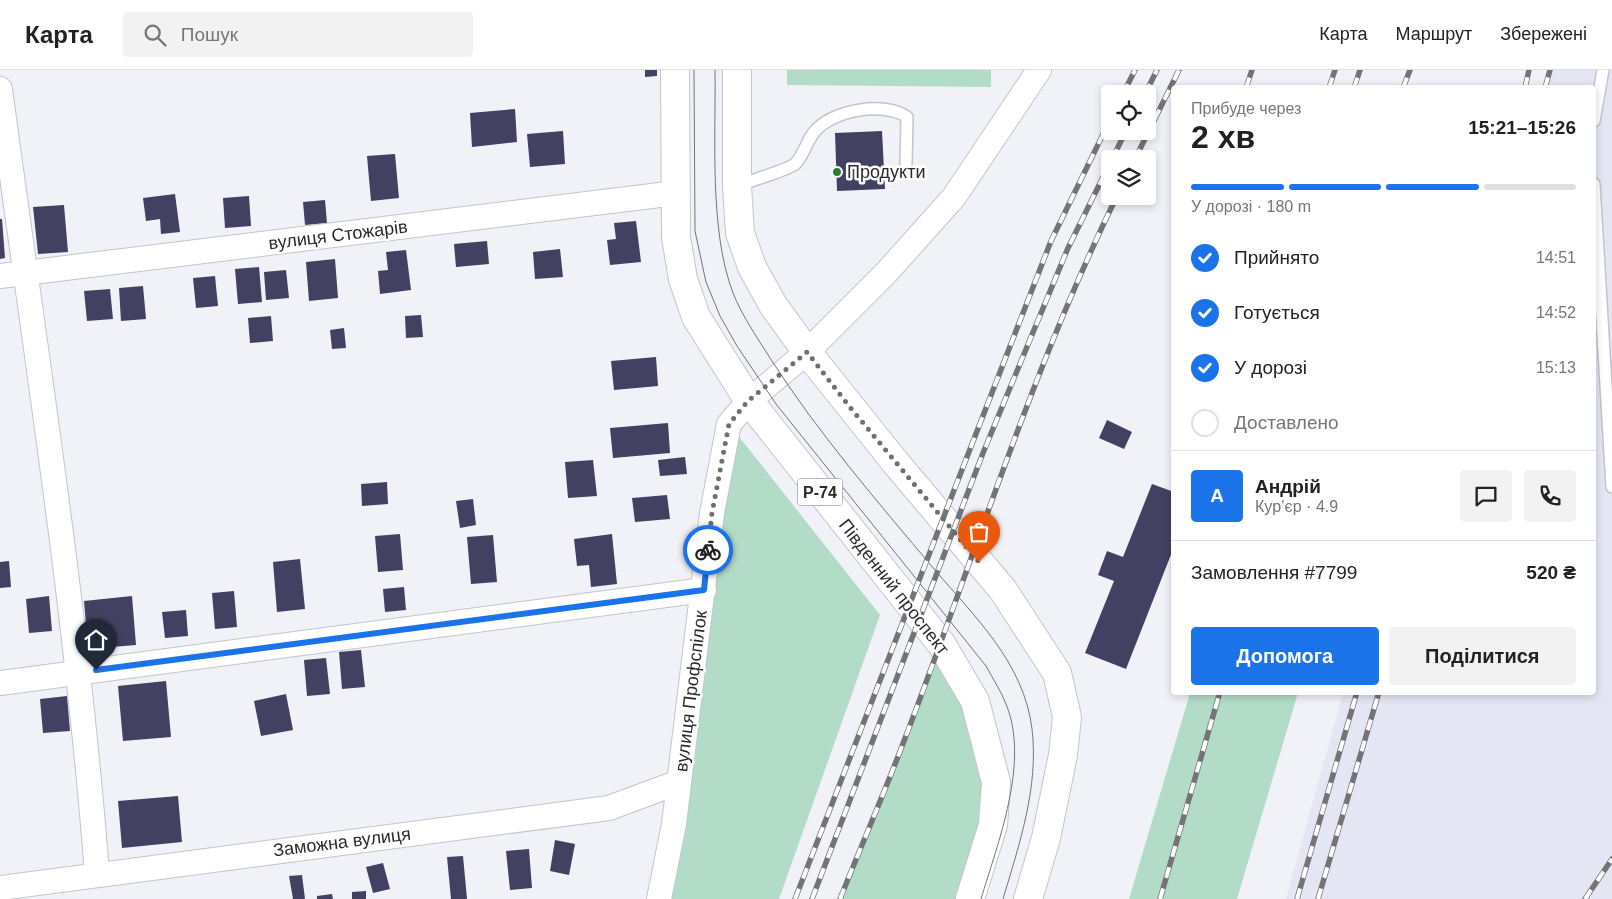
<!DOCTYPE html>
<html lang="uk">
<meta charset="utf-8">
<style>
:root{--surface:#fff;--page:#f2f2f2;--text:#222;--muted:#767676;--line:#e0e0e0;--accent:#1a73e8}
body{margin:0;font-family:Helvetica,sans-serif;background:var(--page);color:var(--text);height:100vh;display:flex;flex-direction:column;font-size:19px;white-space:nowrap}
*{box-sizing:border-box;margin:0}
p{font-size:16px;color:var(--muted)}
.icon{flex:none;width:28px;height:28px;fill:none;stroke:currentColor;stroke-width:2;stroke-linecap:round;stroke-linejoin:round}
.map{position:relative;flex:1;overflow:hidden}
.side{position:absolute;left:1171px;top:15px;width:425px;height:610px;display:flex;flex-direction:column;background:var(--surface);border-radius:5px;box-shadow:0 2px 8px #0003}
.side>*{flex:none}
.tools{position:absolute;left:1101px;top:15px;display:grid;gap:10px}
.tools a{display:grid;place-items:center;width:55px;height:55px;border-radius:5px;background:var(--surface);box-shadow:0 2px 8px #0003;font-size:25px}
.pin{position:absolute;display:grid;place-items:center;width:42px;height:42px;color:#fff;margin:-51px -21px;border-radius:50% 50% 50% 0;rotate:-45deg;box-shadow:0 0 5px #0007}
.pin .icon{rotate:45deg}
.courier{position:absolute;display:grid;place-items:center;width:50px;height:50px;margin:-25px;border:4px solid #1a73e8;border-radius:50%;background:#fff;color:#222;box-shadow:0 1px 6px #0007}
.overview em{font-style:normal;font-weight:700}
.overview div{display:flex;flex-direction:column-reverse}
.overview{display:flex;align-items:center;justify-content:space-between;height:85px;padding:0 20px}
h1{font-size:32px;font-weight:700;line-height:38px}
.bar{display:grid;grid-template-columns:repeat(4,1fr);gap:8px 5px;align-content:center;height:60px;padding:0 20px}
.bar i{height:6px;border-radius:4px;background:var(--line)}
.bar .selected{background:var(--accent)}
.bar p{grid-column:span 4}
.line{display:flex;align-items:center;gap:12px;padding:0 20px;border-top:1px solid var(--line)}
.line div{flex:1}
.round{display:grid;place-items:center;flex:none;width:52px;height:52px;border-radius:5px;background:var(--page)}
ol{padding:0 20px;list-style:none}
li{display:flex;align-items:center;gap:15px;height:55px}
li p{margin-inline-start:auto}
li .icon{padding:5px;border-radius:50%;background:var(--accent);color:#fff;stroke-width:4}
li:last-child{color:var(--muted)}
li i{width:28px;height:28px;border:2px solid var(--line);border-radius:50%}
.action{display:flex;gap:10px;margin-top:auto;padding:10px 20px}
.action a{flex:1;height:58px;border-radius:5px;background:var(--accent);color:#fff;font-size:20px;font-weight:700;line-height:58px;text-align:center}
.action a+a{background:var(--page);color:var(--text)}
header{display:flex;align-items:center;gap:30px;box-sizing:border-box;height:70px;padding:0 25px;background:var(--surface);border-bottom:1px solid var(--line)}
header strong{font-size:24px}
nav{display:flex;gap:28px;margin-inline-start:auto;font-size:18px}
.search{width:350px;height:45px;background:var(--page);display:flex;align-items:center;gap:12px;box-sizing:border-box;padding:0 18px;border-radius:5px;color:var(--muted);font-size:19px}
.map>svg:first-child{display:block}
.built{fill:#e5e6f4}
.green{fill:#b3dcc8}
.building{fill:#434162}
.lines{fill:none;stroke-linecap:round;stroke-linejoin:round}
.lane-casing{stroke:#c4c4cb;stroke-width:14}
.street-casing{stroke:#c4c4cb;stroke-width:26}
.primary-casing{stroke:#c4c4cb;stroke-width:30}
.lane{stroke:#fff;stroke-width:11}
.street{stroke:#fff;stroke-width:24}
.primary{stroke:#fff;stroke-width:28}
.tram{stroke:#747478;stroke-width:1}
.rail-casing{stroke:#747478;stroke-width:5.5}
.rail{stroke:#fff;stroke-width:4;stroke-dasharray:11;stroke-linecap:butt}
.done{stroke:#707073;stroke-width:5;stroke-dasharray:0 9}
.route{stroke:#1a73e8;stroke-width:6}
.poi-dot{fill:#297f2d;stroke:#fff;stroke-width:2}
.labels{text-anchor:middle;stroke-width:5;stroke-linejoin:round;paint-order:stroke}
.shield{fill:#fff;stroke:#6a6a6b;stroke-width:1}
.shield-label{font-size:16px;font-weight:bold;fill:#2a2a2c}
.poi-label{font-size:18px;fill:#2a2a2c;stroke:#fff;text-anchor:start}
.street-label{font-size:18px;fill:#2a2a2c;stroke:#fff}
</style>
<header>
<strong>Карта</strong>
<div class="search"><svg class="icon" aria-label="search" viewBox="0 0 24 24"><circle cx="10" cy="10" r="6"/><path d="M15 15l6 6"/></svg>Пошук</div>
<nav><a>Карта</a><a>Маршрут</a><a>Збережені</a></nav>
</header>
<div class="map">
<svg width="1612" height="829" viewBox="0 0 1612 829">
<rect width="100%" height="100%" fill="#f1f1f8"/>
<path class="built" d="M 1550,0 L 1612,0 L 1612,829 L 1286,829 L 1343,623 L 1594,622 L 1594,18 L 1544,17 Z"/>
<g class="green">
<path d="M 787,0 L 991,0 L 991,17 L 787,15 Z"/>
<path d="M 729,354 L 880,545 L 779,829 L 659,829 Z"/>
<path d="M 942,575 L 996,712 L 970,829 L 840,829 Z"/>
<path d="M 1190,623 L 1298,623 L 1237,829 L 1129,829 Z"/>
</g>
<g class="building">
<path d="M 645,0 L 657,0 L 657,6 L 645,7 Z"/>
<path d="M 515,39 L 517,72 L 472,77 L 470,43 Z"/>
<path d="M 563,61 L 565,94 L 530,97 L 527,64 Z"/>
<path d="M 882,61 L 885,119 L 837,121 L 835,63 Z"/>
<path d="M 395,84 L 399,128 L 371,131 L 367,86 Z"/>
<path d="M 175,124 L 180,162 L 161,164 L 160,149 L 146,151 L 143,128 Z"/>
<path d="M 249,126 L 251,156 L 225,158 L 223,128 Z"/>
<path d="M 325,130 L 327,153 L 305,155 L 303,132 Z"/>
<path d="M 64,135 L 68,182 L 38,184 L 33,137 Z"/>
<path d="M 0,149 L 2,149 L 5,188 L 0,189 Z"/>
<path d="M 636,151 L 641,192 L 610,195 L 607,170 L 616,169 L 614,153 Z"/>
<path d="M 487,171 L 489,194 L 456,197 L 454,174 Z"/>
<path d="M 560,179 L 563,207 L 535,209 L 533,182 Z"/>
<path d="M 406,180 L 411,220 L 380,224 L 378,201 L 388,200 L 386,182 Z"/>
<path d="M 335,189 L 338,228 L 309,231 L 306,192 Z"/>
<path d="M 259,197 L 262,232 L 238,234 L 235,199 Z"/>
<path d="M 286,200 L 289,228 L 266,230 L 264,202 Z"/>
<path d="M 215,206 L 218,236 L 196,238 L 193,208 Z"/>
<path d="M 143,216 L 146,249 L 121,251 L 119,218 Z"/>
<path d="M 110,219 L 113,249 L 87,251 L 84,221 Z"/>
<path d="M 421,245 L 423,267 L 406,268 L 405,246 Z"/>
<path d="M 271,246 L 273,271 L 250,273 L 248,248 Z"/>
<path d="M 344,258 L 346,278 L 332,279 L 330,260 Z"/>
<path d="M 656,287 L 658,316 L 614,320 L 611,291 Z"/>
<path d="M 1107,350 L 1132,362 L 1124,379 L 1099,368 Z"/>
<path d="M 668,353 L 670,383 L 613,388 L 610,358 Z"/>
<path d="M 685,387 L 687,404 L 660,406 L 658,390 Z"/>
<path d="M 593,390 L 597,426 L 568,428 L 565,392 Z"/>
<path d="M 387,412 L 388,434 L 362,436 L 361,414 Z"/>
<path d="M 1152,414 L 1174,422 L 1174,477 L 1126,599 L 1085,583 L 1114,511 L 1098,505 L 1107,481 L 1123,487 Z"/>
<path d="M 667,425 L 670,449 L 635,452 L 632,428 Z"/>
<path d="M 473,429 L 476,455 L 460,458 L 456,431 Z"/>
<path d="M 400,464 L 403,500 L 378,502 L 375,466 Z"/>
<path d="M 612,464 L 617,514 L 591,517 L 589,495 L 577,496 L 574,469 Z"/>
<path d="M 493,465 L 497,512 L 471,514 L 467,467 Z"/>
<path d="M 300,489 L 305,539 L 277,542 L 273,492 Z"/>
<path d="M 9,491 L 11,517 L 0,518 L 0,492 Z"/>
<path d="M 404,517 L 406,540 L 385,542 L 383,519 Z"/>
<path d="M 234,521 L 237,557 L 215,559 L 212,523 Z"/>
<path d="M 49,526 L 52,561 L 29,563 L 26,529 Z"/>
<path d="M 132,526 L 136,575 L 88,579 L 84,531 Z"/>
<path d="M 186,540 L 188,566 L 165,568 L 162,542 Z"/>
<path d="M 361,580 L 365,617 L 342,619 L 339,582 Z"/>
<path d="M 326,588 L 330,624 L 307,626 L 304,590 Z"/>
<path d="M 166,611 L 171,667 L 123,671 L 118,616 Z"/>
<path d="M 286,624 L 293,660 L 261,666 L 254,631 Z"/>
<path d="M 67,626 L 70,661 L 43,663 L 40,629 Z"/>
<path d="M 178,726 L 182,772 L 122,778 L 118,731 Z"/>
<path d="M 555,770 L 575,774 L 569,805 L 550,801 Z"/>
<path d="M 529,779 L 532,818 L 510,820 L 506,781 Z"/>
<path d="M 463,786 L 467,829 L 451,829 L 447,787 Z"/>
<path d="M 383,793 L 390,819 L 373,823 L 366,797 Z"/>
<path d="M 302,805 L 305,829 L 293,829 L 289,806 Z"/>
<path d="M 366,821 L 366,829 L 352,829 L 352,822 Z"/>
<path d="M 332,824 L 333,829 L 317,829 L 317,826 Z"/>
</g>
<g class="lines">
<defs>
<g id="lane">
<path d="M 1594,51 L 1603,0"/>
<path d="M 1594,114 L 1612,417"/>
<path d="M 737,116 C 749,111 788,100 795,94 C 804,85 807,70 815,61 C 833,40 884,31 907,47 L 906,94"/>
</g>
<g id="street">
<path d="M 0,19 C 35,280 77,541 97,804"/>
<path d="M 0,206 L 676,123"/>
<path d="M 0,613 L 704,520"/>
<path d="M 0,818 L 609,738 L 679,712"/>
<path d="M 659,829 L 674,754 L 712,443 L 729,354 L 749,331 L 807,282 L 886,203 L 954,127 L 1039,0"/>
</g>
<g id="primary">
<path d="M 675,0 L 676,167 L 683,209 L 696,247 L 749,331 L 942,575 L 975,631 L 996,712 L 993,755 L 970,829"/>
<path d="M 737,0 L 737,116 L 740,163 L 752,197 L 773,235 L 807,282 L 895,392 L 1003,520 L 1057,603 L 1067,647 L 1063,685 L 1046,768 L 1028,829"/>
</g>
</defs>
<use href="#lane" class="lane-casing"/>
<use href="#street" class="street-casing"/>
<use href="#primary" class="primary-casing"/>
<use href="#lane" class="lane"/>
<use href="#street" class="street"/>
<use href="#primary" class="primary"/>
<g class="tram">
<path d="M 694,0 L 695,161 L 706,212 L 720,246 L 737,276 L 776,334 L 986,596 C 993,609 1001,621 1006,634 C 1030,692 998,772 981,829"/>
<path d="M 715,0 C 716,68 709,160 733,223 C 742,246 757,267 770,288 C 818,363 877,431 934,499 C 975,547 1024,593 1032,659 C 1039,717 1019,775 1003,829"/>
</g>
<defs>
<g id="rail">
<path d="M 1246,18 L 1252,0"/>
<path d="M 1329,18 L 1335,0"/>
<path d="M 1354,18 L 1360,0"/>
<path d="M 1403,18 L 1410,0"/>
<path d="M 1525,18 L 1529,0"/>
<path d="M 1545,18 L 1550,0"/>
<path d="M 1123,24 L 1135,0"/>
<path d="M 1145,24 L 1157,0"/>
<path d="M 1112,89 L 1126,61"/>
<path d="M 1135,89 L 1179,0"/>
<path d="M 795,829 L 1051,171 L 1110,50"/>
<path d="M 812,829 L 983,383 L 1068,178 L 1110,93"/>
<path d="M 840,829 C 861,776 884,724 904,671 C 974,489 1031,301 1117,126"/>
<path d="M 1160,829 L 1220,622"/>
<path d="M 1297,829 L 1357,622"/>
<path d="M 1318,829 L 1379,622"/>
<path d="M 1585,829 L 1612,789"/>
</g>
</defs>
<use href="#rail" class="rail-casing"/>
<use href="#rail" class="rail"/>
</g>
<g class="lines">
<path class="done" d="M 708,480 L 712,443 L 729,354 L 748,331 L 807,282 L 849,336 L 979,492"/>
<path class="route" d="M 96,600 L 704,520 L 708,480"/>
</g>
<circle class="poi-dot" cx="837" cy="102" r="5"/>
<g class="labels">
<rect class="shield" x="797.5" y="408.5" width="45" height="27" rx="4"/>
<g class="shield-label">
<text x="820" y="428">Р-74</text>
</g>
<g class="poi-label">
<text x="847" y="108">Продукти</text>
</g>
<g class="street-label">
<text transform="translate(338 165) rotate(-7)" y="6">вулиця Стожарів</text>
<text transform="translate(894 517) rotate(52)" y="6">Південний проспект</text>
<text transform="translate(691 621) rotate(-83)" y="6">вулиця Профспілок</text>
<text transform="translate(342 772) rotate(-7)" y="6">Заможна вулиця</text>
</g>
</g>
</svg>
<div class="tools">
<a><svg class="icon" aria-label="locate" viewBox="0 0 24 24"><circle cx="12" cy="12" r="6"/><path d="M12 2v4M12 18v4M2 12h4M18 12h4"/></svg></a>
<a><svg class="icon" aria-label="layers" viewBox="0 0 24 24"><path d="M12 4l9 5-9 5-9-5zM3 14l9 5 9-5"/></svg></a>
</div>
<div class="pin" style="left:979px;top:492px;background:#ea580c"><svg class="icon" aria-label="bag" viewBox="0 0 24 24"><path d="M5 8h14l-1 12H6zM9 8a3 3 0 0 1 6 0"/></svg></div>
<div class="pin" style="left:96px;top:600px;background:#1f2937"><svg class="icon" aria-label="home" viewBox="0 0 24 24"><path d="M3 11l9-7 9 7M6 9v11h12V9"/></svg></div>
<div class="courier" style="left:708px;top:480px"><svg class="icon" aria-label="bike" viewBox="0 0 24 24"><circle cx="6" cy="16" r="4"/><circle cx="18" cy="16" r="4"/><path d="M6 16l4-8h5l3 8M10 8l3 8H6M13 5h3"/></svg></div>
<section class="side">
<div class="overview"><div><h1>2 хв</h1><p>Прибуде через</p></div><em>15:21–15:26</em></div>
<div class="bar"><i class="selected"></i><i class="selected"></i><i class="selected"></i><i></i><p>У дорозі · 180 m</p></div>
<ol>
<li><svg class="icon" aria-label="check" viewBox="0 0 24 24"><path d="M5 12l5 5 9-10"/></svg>Прийнято<p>14:51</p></li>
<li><svg class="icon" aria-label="check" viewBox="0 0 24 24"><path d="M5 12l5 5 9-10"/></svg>Готується<p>14:52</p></li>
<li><svg class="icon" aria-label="check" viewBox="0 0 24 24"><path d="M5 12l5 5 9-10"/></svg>У дорозі<p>15:13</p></li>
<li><i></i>Доставлено</li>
</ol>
<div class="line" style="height:90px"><b class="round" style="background:var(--accent);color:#fff">А</b><div><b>Андрій</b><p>Кур’єр · 4.9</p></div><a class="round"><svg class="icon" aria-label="chat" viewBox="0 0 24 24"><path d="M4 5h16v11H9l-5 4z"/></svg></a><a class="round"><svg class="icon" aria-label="phone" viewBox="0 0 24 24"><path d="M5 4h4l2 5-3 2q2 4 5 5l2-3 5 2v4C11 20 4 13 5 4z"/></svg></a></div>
<div class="line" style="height:65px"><div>Замовлення #7799</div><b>520 ₴</b></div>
<div class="action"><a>Допомога</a><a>Поділитися</a></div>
</section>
</div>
